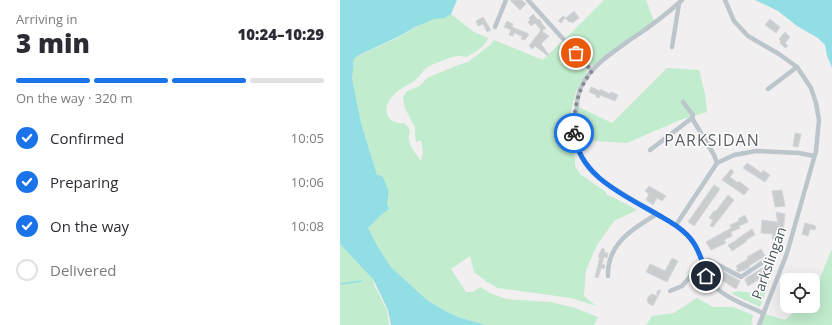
<!DOCTYPE html>
<meta charset="utf-8">
<style>
:root{--surface:#fff;--page:#f2f2f3;--text:#2b2b33;--muted:#7c7c81;--line:#e1e1e2;--accent:#1a73e8}
body{margin:0;font-family:"Open Sans",sans-serif;background:var(--page);color:var(--text);height:100vh;display:flex;flex-direction:column;font-size:15px;white-space:nowrap}
*{box-sizing:border-box;margin:0}
p{font-size:13px;color:var(--muted)}
.icon{flex:none;width:22px;height:22px;fill:none;stroke:currentColor;stroke-width:2;stroke-linecap:round;stroke-linejoin:round}
.map{position:relative;flex:1;overflow:hidden}
.sheet{display:flex;flex-direction:column;background:var(--surface);width:340px}
.sheet>*{flex:none}
.fabs{position:absolute;left:440px;top:273px;display:grid;gap:8px}
.fabs a{display:grid;place-items:center;width:40px;height:40px;border-radius:8px;background:var(--surface);box-shadow:0 4px 16px #0002;font-size:20px}
.pin{position:absolute;display:grid;place-items:center;width:34px;height:34px;color:#fff;margin:-17px;border:2px solid #fff;border-radius:50%;box-shadow:0 1px 4px #0007}
.courier{position:absolute;display:grid;place-items:center;width:40px;height:40px;margin:-20px;border:3px solid #1a73e8;border-radius:50%;background:#fff;color:#222;box-shadow:0 1px 5px #0007}
.summary em{font-style:normal;font-weight:800}
.summary div{display:flex;flex-direction:column-reverse}
.summary{display:flex;align-items:center;justify-content:space-between;height:68px;padding:0 16px}
h1{font-size:26px;font-weight:800;line-height:30px}
.bar{display:grid;grid-template-columns:repeat(4,1fr);gap:6px 4px;align-content:center;height:48px;padding:0 16px}
.bar i{height:5px;border-radius:3px;background:var(--line)}
.bar .current{background:var(--accent)}
.bar p{grid-column:span 4}
ol{padding:0 16px;list-style:none}
li{display:flex;align-items:center;gap:12px;height:44px}
li p{margin-inline-start:auto}
li .icon{padding:4px;border-radius:50%;background:var(--accent);color:#fff;stroke-width:4}
li:last-child{color:var(--muted)}
li i{width:22px;height:22px;border:2px solid var(--line);border-radius:50%}
main{display:flex;flex:1;min-height:0}
.map>svg:first-child{display:block}
.green{fill:#c1eccd}
.water{fill:#92dee5}
.lines{fill:none;stroke-linecap:round;stroke-linejoin:round}
.stream{stroke:#92dee5;stroke-width:1.5}
.building{fill:#c9cdd0;stroke:#d4d6da}
.minor{stroke:#bcc5cb;stroke-width:4.5}
.done{stroke:#848b8f;stroke-width:4;stroke-dasharray:0 7.2}
.route{stroke:#1a73e8;stroke-width:5}
.labels{text-anchor:middle;stroke-width:3;stroke-linejoin:round;paint-order:stroke}
.street-label{font-size:14px;fill:#49555b;stroke:#fff}
.quarter-label{font-size:16px;letter-spacing:1px;fill:#5c6064;stroke:#fff}
</style>
<main>
<section class="sheet">
<div class="summary"><div><h1>3 min</h1><p>Arriving in</p></div><em>10:24–10:29</em></div>
<div class="bar"><i class="current"></i><i class="current"></i><i class="current"></i><i></i><p>On the way · 320 m</p></div>
<ol>
<li><svg class="icon" aria-label="check" viewBox="0 0 24 24"><path d="M5 12l5 5 9-10"/></svg>Confirmed<p>10:05</p></li>
<li><svg class="icon" aria-label="check" viewBox="0 0 24 24"><path d="M5 12l5 5 9-10"/></svg>Preparing<p>10:06</p></li>
<li><svg class="icon" aria-label="check" viewBox="0 0 24 24"><path d="M5 12l5 5 9-10"/></svg>On the way<p>10:08</p></li>
<li><i></i>Delivered</li>
</ol>
</section>
<div class="map">
<svg width="492" height="325" viewBox="0 0 492 325">
<rect width="100%" height="100%" fill="#f2eff0"/>
<g class="green">
<path d="M 264,0 L 306,0 L 314,21 L 258,64 L 251,66 L 225,39 Z"/>
<path d="M 111,14 L 134,32 L 148,38 C 145,47 135,52 127,57 C 124,57 120,55 117,56 C 111,57 90,65 86,68 C 81,73 78,79 73,82 C 64,87 54,92 49,101 C 42,114 51,125 64,123 C 74,132 68,131 69,140 C 70,148 77,155 81,161 L 83,152 L 81,140 L 76,142 L 75,134 L 75,128 L 65,108 L 63,97 L 67,91 L 80,86 L 87,78 L 118,65 L 128,62 L 150,45 L 154,40 L 203,60 L 222,41 L 247,67 L 246,74 L 241,81 L 236,92 L 229,119 L 230,139 L 235,158 L 235,166 L 240,174 L 266,192 L 266,194 C 277,200 286,203 297,210 L 274,221 L 257,245 L 246,270 L 244,296 L 256,306 L 231,298 L 158,288 L 147,282 L 134,272 L 130,256 L 111,269 L 126,292 L 133,292 L 140,287 L 150,293 L 166,299 L 211,302 L 235,308 L 258,317 L 254,325 L 146,325 L 121,318 L 107,312 L 87,300 L 51,267 L 38,247 L 28,228 L 40,216 L 49,209 L 47,203 L 49,198 L 47,188 L 37,175 L 21,123 L 12,78 L 12,68 L 14,64 L 14,59 C 28,49 45,45 61,36 C 71,30 81,23 93,19 C 100,17 105,18 111,14 Z"/>
<path d="M 327,68 L 359,70 L 365,94 L 367,112 L 340,120 L 287,143 L 237,140 L 237,107 L 241,108 L 272,123 Z"/>
<path d="M 0,244 L 33,278 L 34,285 L 47,310 L 49,325 L 0,325 Z"/>
<path d="M 492,249 L 492,325 L 421,325 L 425,314 L 445,320 L 461,306 L 473,306 L 473,294 Z"/>
<path d="M 426,281 L 429,282 L 429,283 L 420,307 L 390,293 L 398,291 L 412,293 L 421,284 Z"/>
<path d="M 357,298 L 373,307 L 393,307 L 413,315 L 411,324 L 413,325 L 306,325 L 312,316 L 334,313 Z"/>
</g>
<g class="water">
<path d="M 0,0 L 117,0 L 111,14 L 105,18 L 94,19 L 75,27 L 60,36 L 21,54 L 14,59 L 12,78 L 21,123 L 37,175 L 42,176 C 47,185 51,194 47,203 L 49,209 L 40,216 L 28,228 L 38,247 L 51,267 L 87,300 L 107,312 L 121,318 L 146,325 L 51,325 L 48,310 L 33,279 L 0,244 Z"/>
<path d="M 415,0 L 492,0 L 492,68 L 487,56 L 485,45 L 478,38 L 457,26 L 438,11 Z"/>
</g>
<g class="lines">
<path class="stream" d="M 0,284 L 21,281"/>
</g>
<g class="building">
<path d="M 170,0 L 182,0 L 186,4 L 180,10 Z"/>
<path d="M 234,11 L 239,18 L 232,23 L 231,21 L 229,22 L 225,18 L 221,23 L 218,21 L 223,16 L 226,18 Z"/>
<path d="M 193,14 L 198,20 L 199,19 L 202,22 L 201,23 L 206,28 L 202,31 L 209,36 L 201,44 L 209,55 L 208,56 L 195,46 L 192,49 L 189,46 L 201,30 L 195,23 L 191,26 L 188,22 L 190,20 L 189,18 Z"/>
<path d="M 143,17 L 151,30 L 147,32 L 143,24 L 138,26 L 136,21 Z"/>
<path d="M 430,19 L 440,27 L 436,33 L 425,25 Z"/>
<path d="M 167,21 L 173,24 L 172,27 L 189,34 L 185,40 L 181,39 L 182,36 L 174,33 L 173,36 L 169,35 L 171,30 L 164,27 Z"/>
<path d="M 445,32 L 450,37 L 445,43 L 448,46 L 445,48 L 440,43 L 441,41 L 439,39 Z"/>
<path d="M 251,87 L 260,91 L 260,89 L 270,94 L 271,92 L 278,95 L 275,101 L 260,95 L 259,98 L 256,97 L 256,95 L 249,92 Z"/>
<path d="M 455,133 L 461,134 L 458,147 L 453,146 Z"/>
<path d="M 407,163 L 422,173 L 423,170 L 430,175 L 425,182 L 403,168 Z"/>
<path d="M 391,169 L 394,172 L 390,177 L 398,183 L 399,181 L 409,189 L 404,195 L 382,180 Z"/>
<path d="M 374,185 L 380,189 L 354,226 L 348,222 Z"/>
<path d="M 309,186 L 326,196 L 322,201 L 317,198 L 313,205 L 306,200 L 309,194 L 305,191 Z"/>
<path d="M 442,190 L 445,206 L 435,207 L 432,191 Z"/>
<path d="M 388,195 L 394,200 L 373,227 L 370,226 L 373,220 L 369,218 L 374,211 L 376,211 Z"/>
<path d="M 436,212 L 445,214 L 442,240 L 432,239 L 433,234 L 421,233 L 422,220 L 437,222 L 438,225 Z"/>
<path d="M 405,215 L 408,222 L 399,226 L 400,228 L 391,232 L 392,236 L 384,240 L 386,243 L 371,250 L 366,242 L 391,228 L 390,225 L 399,221 L 398,219 Z"/>
<path d="M 465,223 L 476,226 L 475,230 L 470,229 L 468,236 L 462,234 Z"/>
<path d="M 412,229 L 415,235 L 406,240 L 407,241 L 392,251 L 388,245 L 397,240 L 397,239 Z"/>
<path d="M 262,248 L 265,250 L 264,252 L 268,253 L 267,258 L 264,257 L 262,264 L 265,265 L 264,269 L 261,268 L 258,278 L 255,277 L 260,257 L 258,257 Z"/>
<path d="M 421,249 L 425,256 L 409,266 L 410,267 L 403,271 L 403,270 L 399,272 L 396,270 L 398,269 L 396,266 L 408,259 L 407,257 Z"/>
<path d="M 332,258 L 338,261 L 327,282 L 306,272 L 310,264 L 325,271 Z"/>
<path d="M 429,264 L 433,271 L 408,286 L 405,280 L 406,278 Z"/>
<path d="M 381,270 L 400,281 L 396,289 L 377,277 Z"/>
<path d="M 321,290 L 313,306 L 308,303 L 307,300 L 309,296 L 312,294 L 317,296 L 317,291 Z"/>
</g>
<g class="lines">
<g class="minor">
<path d="M 188,0 L 252,71"/>
<path d="M 342,0 C 326,15 308,28 290,40 C 270,54 242,72 238,97 C 237,100 237,103 237,106 C 235,114 234,122 234,130 C 235,147 244,167 258,177 C 282,196 310,208 335,225 C 347,233 356,244 361,258 C 363,264 364,272 367,278 C 380,296 403,304 423,313"/>
<path d="M 385,0 L 394,21 L 408,36 L 439,54 L 457,67 L 471,88 L 476,103 L 479,120 L 476,151 L 447,253 L 419,325"/>
<path d="M 155,27 L 166,0"/>
<path d="M 332,47 L 339,4"/>
<path d="M 428,89 L 457,67"/>
<path d="M 343,102 L 353,115 L 352,118 L 374,155 L 377,163"/>
<path d="M 310,150 L 352,118"/>
<path d="M 336,225 L 377,163 L 394,155 L 416,151 L 459,153 L 474,156"/>
<path d="M 362,262 L 369,260 L 401,277 L 426,260"/>
<path d="M 268,276 C 267,244 292,229 317,214"/>
<path d="M 330,291 L 342,286 L 362,263"/>
</g>
</g>
<g class="lines">
<path class="done" d="M 234,133 C 233,110 238,88 252,71 L 236,53"/>
<path class="route" d="M 234,133 C 239,177 286,196 320,216 C 332,223 345,230 353,242 C 358,249 365,267 366,276"/>
</g>
<g class="labels">
<g class="street-label">
<text transform="translate(429 263) rotate(-70)" y="5">Parkslingan</text>
</g>
<g class="quarter-label">
<text x="372" y="146">PARKSIDAN</text>
</g>
</g>
</svg>
<div class="fabs">
<a><svg class="icon" aria-label="locate" viewBox="0 0 24 24"><circle cx="12" cy="12" r="6"/><path d="M12 2v4M12 18v4M2 12h4M18 12h4"/></svg></a>
</div>
<div class="pin" style="left:236px;top:53px;background:#ea580c"><svg class="icon" aria-label="bag" viewBox="0 0 24 24"><path d="M5 8h14l-1 12H6zM9 8a3 3 0 0 1 6 0"/></svg></div>
<div class="pin" style="left:366px;top:276px;background:#1f2937"><svg class="icon" aria-label="home" viewBox="0 0 24 24"><path d="M3 11l9-7 9 7M6 9v11h12V9"/></svg></div>
<div class="courier" style="left:234px;top:133px"><svg class="icon" aria-label="bike" viewBox="0 0 24 24"><circle cx="6" cy="16" r="4"/><circle cx="18" cy="16" r="4"/><path d="M6 16l4-8h5l3 8M10 8l3 8H6M13 5h3"/></svg></div>
</div>
</main>
